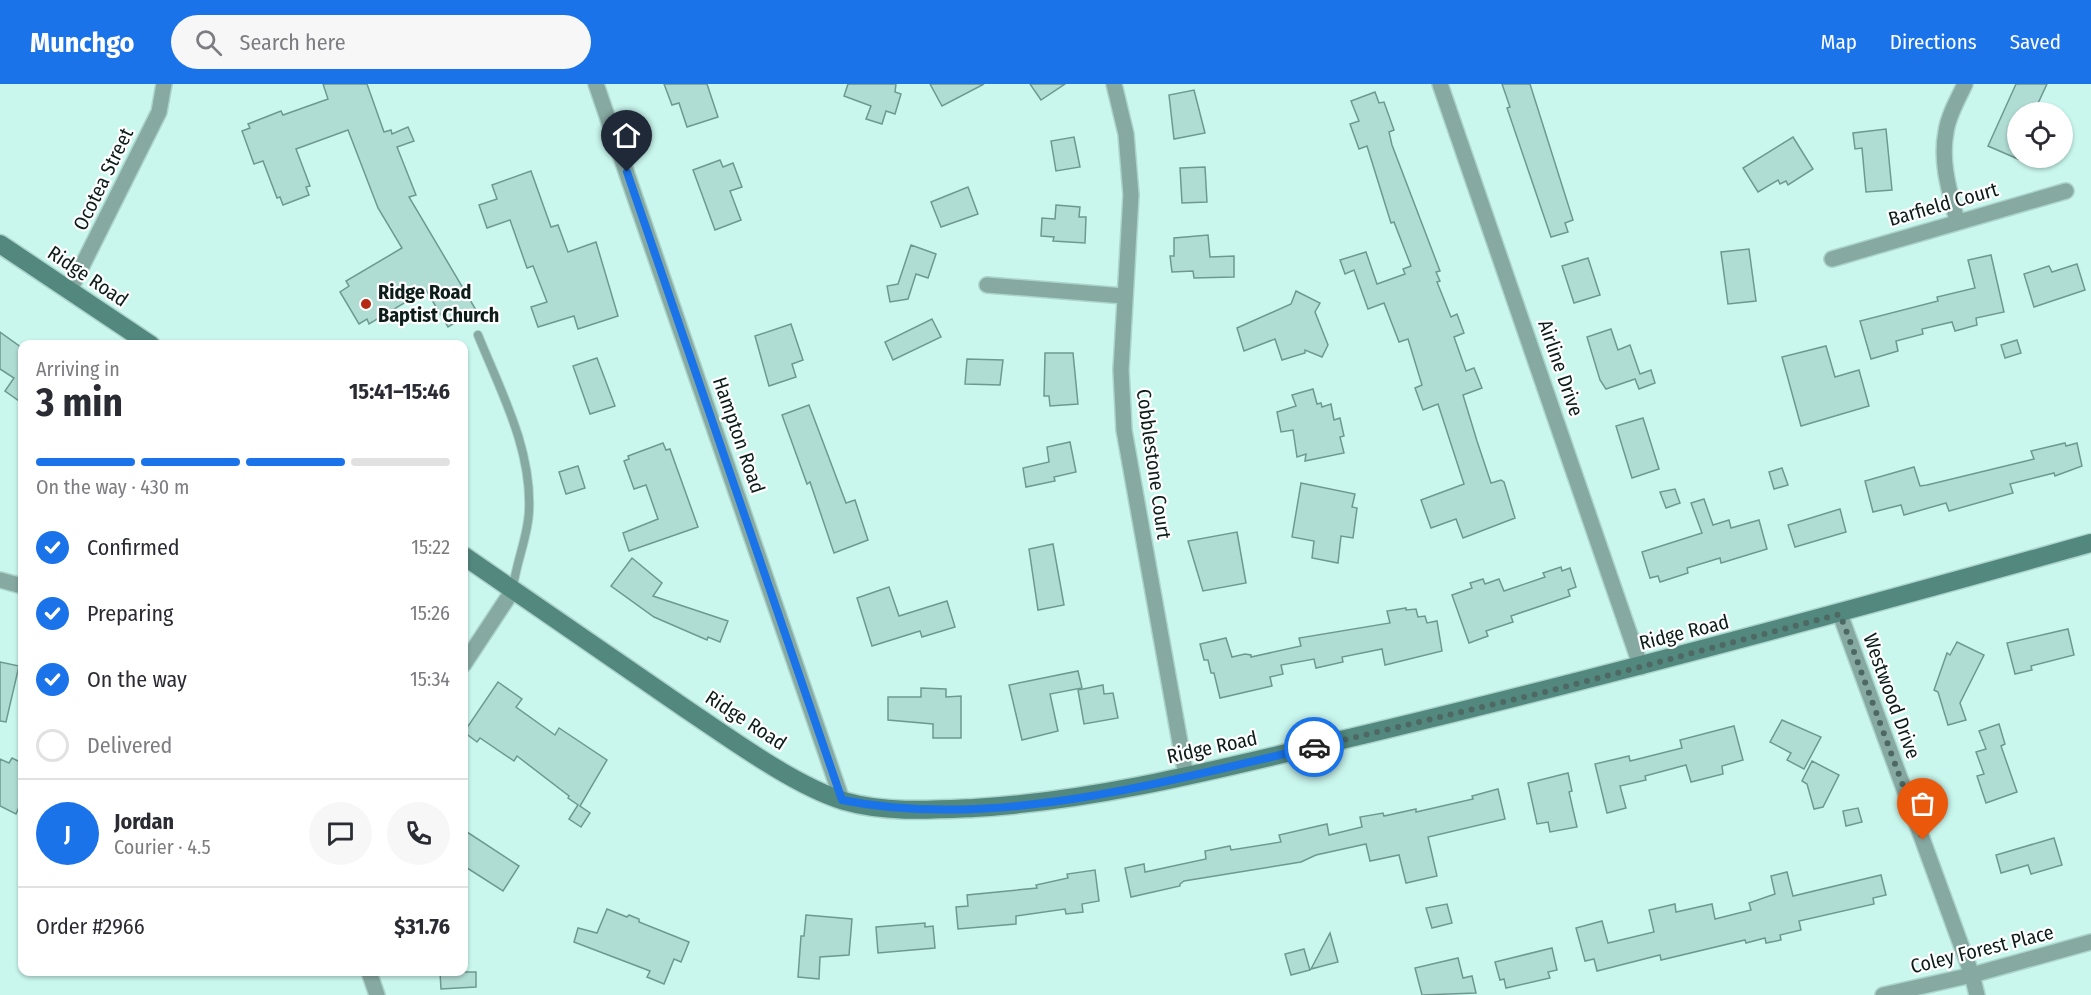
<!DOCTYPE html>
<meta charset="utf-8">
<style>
:root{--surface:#fff;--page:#f7f7f7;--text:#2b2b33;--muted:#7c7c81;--line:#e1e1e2;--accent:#1a73e8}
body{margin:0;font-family:"Fira Sans Condensed",sans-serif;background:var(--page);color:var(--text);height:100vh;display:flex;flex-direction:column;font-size:22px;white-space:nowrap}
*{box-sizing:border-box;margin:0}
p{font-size:20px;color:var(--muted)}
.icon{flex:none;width:33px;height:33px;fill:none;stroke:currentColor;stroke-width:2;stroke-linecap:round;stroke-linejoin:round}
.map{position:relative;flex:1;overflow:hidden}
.side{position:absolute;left:18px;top:256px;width:450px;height:636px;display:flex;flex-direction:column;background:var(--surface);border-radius:12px;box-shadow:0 2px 4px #0004}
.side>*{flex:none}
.fabs{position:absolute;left:2007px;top:18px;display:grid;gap:12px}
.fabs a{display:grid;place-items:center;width:66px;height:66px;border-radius:50%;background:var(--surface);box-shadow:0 2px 4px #0004;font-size:30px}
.pin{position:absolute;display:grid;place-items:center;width:51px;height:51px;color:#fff;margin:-62px -26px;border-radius:50% 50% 50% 0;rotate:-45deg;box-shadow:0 0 6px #0007}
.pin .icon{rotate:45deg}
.courier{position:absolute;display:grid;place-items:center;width:60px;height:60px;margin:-30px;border:4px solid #1a73e8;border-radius:50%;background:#fff;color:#222;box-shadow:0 2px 8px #0007}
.head em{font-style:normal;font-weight:700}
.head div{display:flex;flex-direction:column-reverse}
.head{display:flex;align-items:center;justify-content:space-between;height:102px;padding:0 18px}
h1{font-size:39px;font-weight:700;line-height:45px}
.bar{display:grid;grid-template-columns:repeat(4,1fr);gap:9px 6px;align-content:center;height:72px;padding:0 18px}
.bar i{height:8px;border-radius:4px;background:var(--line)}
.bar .selected{background:var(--accent)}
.bar p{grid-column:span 4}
.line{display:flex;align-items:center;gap:15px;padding:0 18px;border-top:2px solid var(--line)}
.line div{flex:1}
.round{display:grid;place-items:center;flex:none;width:63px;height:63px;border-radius:32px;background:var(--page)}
ol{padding:0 18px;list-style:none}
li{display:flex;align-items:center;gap:18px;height:66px}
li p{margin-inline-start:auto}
li .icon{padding:6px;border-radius:50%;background:var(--accent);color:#fff;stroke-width:4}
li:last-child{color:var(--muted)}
li i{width:33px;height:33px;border:3px solid var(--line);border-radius:50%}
header{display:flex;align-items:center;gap:36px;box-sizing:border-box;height:84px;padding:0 30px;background:var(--accent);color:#fff}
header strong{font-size:28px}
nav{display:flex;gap:33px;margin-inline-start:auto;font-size:21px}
.search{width:420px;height:54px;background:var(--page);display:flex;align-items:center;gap:15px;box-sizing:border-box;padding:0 21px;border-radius:33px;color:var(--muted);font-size:22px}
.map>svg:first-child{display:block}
.building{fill:#afdcd3;stroke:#6e9991;stroke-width:1.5}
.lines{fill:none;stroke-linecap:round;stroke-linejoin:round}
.lane-casing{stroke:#abd4cc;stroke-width:10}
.street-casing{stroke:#abd4cc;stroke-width:18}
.secondary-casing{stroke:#abd4cc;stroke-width:21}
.lane{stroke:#86a9a2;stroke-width:8}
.street{stroke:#86a9a2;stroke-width:15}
.secondary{stroke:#52887e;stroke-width:18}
.done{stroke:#4e6964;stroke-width:6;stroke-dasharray:0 10.8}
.route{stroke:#1a73e8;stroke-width:8}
.poi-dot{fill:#b62913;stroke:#fff;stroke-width:2}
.labels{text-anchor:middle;stroke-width:4.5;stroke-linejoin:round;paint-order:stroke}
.street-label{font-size:20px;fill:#0c1d1a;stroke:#fff}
.poi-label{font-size:20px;font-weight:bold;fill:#0c1d1a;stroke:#fff;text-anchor:start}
</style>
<header>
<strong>Munchgo</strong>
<div class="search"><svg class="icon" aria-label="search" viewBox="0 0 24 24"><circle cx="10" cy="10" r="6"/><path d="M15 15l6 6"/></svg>Search here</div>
<nav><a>Map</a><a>Directions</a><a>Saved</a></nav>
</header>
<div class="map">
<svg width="2091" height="911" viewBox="0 0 2091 911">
<rect width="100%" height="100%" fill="#c9f7ee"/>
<g class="building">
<path d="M 323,0 L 367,0 L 384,48 L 391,46 L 392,50 L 408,43 L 414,57 L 397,63 L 416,111 L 409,113 L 476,226 L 448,243 L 426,206 L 369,240 L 367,235 L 359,240 L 340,208 L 349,202 L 346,197 L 402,164 L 378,124 L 348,46 L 296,65 L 310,102 L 306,103 L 309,111 L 283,121 L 280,113 L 277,114 L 263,77 L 254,80 L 242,47 L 250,44 L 248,40 L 281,27 L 283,31 L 328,15 Z"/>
<path d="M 664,0 L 707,0 L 718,33 L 687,43 L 679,19 L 672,21 Z"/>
<path d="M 848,0 L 896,0 L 895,8 L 901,10 L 895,30 L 886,27 L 882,40 L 866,35 L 871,22 L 844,12 Z"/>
<path d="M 930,0 L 984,0 L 942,22 Z"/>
<path d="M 1030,0 L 1065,0 L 1041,16 Z"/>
<path d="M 1502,0 L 1530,0 L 1573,136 L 1565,139 L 1568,148 L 1551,153 L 1507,24 L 1510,23 Z"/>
<path d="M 2016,0 L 2047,0 L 2034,28 L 2018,28 L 2018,75 L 1988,62 Z"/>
<path d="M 1194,6 L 1205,49 L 1174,55 L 1169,11 Z"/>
<path d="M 1375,8 L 1379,19 L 1384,18 L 1394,46 L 1389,48 L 1392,61 L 1440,187 L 1436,188 L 1440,197 L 1437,198 L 1451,233 L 1457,230 L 1464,249 L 1454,253 L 1466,287 L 1474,284 L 1482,304 L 1463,311 L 1477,357 L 1491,399 L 1501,396 L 1504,398 L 1515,434 L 1463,454 L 1456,435 L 1431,444 L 1421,416 L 1464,400 L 1438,320 L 1423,326 L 1415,304 L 1422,301 L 1408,255 L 1399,258 L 1384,219 L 1368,225 L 1354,186 L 1345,190 L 1340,176 L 1366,168 L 1377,200 L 1405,190 L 1403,185 L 1411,182 L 1394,138 L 1391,139 L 1367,62 L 1359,65 L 1350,40 L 1359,37 L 1351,17 Z"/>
<path d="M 1886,45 L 1892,106 L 1866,108 L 1862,64 L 1855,65 L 1853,49 Z"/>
<path d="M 1074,53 L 1080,83 L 1056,87 L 1051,57 Z"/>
<path d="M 1793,53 L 1813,85 L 1788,101 L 1786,97 L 1780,100 L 1778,96 L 1758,108 L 1743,84 Z"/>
<path d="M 720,76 L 723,83 L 733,79 L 742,103 L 730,107 L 741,136 L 715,146 L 693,86 Z"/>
<path d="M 1205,83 L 1207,118 L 1182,119 L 1180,84 Z"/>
<path d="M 531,87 L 551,143 L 558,141 L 568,168 L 596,158 L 618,232 L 578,245 L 574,232 L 538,243 L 531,223 L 547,218 L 533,182 L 527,184 L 510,136 L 487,144 L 479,121 L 497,115 L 492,101 Z"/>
<path d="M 968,103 L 978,130 L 941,143 L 931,118 Z"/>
<path d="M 1056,121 L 1080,123 L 1079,133 L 1086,133 L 1085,159 L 1053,157 L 1054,153 L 1041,152 L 1042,134 L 1055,135 Z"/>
<path d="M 1208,151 L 1210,173 L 1234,172 L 1234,193 L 1194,194 L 1193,187 L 1172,188 L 1170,172 L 1174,172 L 1174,154 Z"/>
<path d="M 911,161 L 936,170 L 928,194 L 916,190 L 908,215 L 890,218 L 887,202 L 898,200 Z"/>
<path d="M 1749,165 L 1756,217 L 1728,220 L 1721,168 Z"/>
<path d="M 1991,171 L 2004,228 L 1976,234 L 1977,241 L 1955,247 L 1952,238 L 1922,245 L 1923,250 L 1896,257 L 1898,267 L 1871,275 L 1860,237 L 1938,217 L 1937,213 L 1975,204 L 1968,176 Z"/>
<path d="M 1588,174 L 1600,211 L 1574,219 L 1562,182 Z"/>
<path d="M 2077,180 L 2085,206 L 2034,223 L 2024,190 L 2049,182 L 2052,188 Z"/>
<path d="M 1296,207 L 1320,219 L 1315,228 L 1328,261 L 1322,273 L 1305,266 L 1305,269 L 1282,276 L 1275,255 L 1244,267 L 1237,244 L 1291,220 Z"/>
<path d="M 932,235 L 941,253 L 893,276 L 885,258 Z"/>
<path d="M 791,240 L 803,276 L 792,280 L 796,293 L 769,302 L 755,252 Z"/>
<path d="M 1611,245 L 1618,266 L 1630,261 L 1640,290 L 1651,286 L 1655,299 L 1639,305 L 1635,295 L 1606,305 L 1600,296 L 1587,253 Z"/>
<path d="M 0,248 L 22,264 L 22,319 L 5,307 L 14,294 L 0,285 Z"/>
<path d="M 2017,256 L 2021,269 L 2005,274 L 2001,261 Z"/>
<path d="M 1826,262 L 1835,293 L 1859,286 L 1869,322 L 1801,342 L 1782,273 Z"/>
<path d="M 1045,269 L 1073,269 L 1078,320 L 1050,322 L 1049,312 L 1044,312 Z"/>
<path d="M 597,274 L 615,322 L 590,330 L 573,282 Z"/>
<path d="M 967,275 L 1003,276 L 1000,301 L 965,300 Z"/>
<path d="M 1313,305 L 1317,320 L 1321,319 L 1322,323 L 1331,320 L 1334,336 L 1340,334 L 1344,352 L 1340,353 L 1344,369 L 1305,377 L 1306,370 L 1297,373 L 1293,346 L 1281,348 L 1277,328 L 1296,322 L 1292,311 Z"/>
<path d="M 809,321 L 846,419 L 855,416 L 868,456 L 834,469 L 810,398 L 807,400 L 782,331 Z"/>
<path d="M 1643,334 L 1659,385 L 1632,394 L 1616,342 Z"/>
<path d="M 1070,358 L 1076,388 L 1054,393 L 1055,397 L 1026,403 L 1023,384 L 1049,378 L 1047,363 Z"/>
<path d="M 663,359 L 666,366 L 670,365 L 698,443 L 629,467 L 623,449 L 658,435 L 646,401 L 634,405 L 624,377 L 629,375 L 628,372 Z"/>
<path d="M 2065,359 L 2066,362 L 2077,359 L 2082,382 L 2055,392 L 2054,389 L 2010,400 L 2013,409 L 1949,427 L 1946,419 L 1904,431 L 1901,421 L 1873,428 L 1865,397 L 1914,383 L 1920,402 L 1927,401 L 2026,377 L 2034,375 L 2031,367 Z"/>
<path d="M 578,382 L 585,404 L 566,410 L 559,388 Z"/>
<path d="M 1782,384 L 1788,401 L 1774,405 L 1769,388 Z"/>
<path d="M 1301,399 L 1355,410 L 1352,423 L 1357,424 L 1353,454 L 1341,452 L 1338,479 L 1312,474 L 1314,457 L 1292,453 Z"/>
<path d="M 1675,405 L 1680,419 L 1666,424 L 1660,408 Z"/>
<path d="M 1704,415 L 1713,441 L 1729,436 L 1731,444 L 1759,436 L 1767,465 L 1721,479 L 1720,474 L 1687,484 L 1688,489 L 1660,498 L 1658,492 L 1650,494 L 1642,468 L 1702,449 L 1691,419 Z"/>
<path d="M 1840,425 L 1846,448 L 1795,463 L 1788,441 Z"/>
<path d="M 1237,448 L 1246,499 L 1203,507 L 1188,457 Z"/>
<path d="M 1053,460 L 1064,521 L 1038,526 L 1029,465 Z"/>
<path d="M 632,474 L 662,499 L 653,512 L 728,537 L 720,558 L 708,553 L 707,556 L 654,533 L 611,502 Z"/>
<path d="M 1561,483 L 1562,487 L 1570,484 L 1576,503 L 1568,506 L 1570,512 L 1511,532 L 1513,538 L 1486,547 L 1488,552 L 1469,559 L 1452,511 L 1472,504 L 1470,499 L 1483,495 L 1485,500 L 1499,495 L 1504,507 L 1545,493 L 1543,489 Z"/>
<path d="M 889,503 L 899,532 L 947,517 L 955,543 L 922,553 L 920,547 L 872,562 L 857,514 Z"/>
<path d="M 1406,524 L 1406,526 L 1416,525 L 1418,533 L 1425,532 L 1427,539 L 1437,537 L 1442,567 L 1385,581 L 1382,565 L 1342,573 L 1343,578 L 1316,584 L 1314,575 L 1281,581 L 1283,590 L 1270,593 L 1272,602 L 1220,614 L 1214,589 L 1211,589 L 1208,576 L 1204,576 L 1200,560 L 1226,554 L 1232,573 L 1245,570 L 1251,571 L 1251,573 L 1301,562 L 1299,554 L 1390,539 L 1387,527 Z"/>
<path d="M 2068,545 L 2074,571 L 2031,582 L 2032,586 L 2015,590 L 2007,559 Z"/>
<path d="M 1957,558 L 1984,571 L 1960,619 L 1966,636 L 1948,641 L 1938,608 L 1934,606 L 1947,569 L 1950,571 Z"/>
<path d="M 0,578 L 19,582 L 6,638 L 0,637 Z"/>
<path d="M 1078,587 L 1082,604 L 1050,610 L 1058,647 L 1022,656 L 1009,601 Z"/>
<path d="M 498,598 L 522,615 L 516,623 L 555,651 L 559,644 L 607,676 L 580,722 L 590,729 L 581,743 L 569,735 L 578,721 L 568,714 L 569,712 L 517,672 L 514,677 L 480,654 L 477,658 L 464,648 Z"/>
<path d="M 1103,601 L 1104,610 L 1113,609 L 1118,634 L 1084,640 L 1078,606 Z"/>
<path d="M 921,604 L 946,605 L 946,613 L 961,612 L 961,654 L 933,654 L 933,640 L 888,636 L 888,613 L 921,613 Z"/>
<path d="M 1782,636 L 1821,653 L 1804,685 L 1787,676 L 1791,669 L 1770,658 Z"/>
<path d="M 1999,640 L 2005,660 L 2001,662 L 2017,708 L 1986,719 L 1977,692 L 1984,690 L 1976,668 L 1986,665 L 1979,647 Z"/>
<path d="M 1734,642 L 1743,676 L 1722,682 L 1723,690 L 1691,698 L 1686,681 L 1645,692 L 1646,696 L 1620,702 L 1626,724 L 1607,729 L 1595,680 L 1629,672 L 1630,677 L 1682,664 L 1680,656 Z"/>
<path d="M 12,674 L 22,679 L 22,716 L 16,730 L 0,722 L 0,675 L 9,679 Z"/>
<path d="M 1812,677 L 1839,691 L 1823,723 L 1814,725 L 1807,700 L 1802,697 Z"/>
<path d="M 1568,689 L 1572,707 L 1569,708 L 1577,743 L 1550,748 L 1548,738 L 1537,740 L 1528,699 Z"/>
<path d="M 1498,705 L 1505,735 L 1428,753 L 1437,792 L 1406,799 L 1399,771 L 1370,777 L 1366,760 L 1316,771 L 1301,778 L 1184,797 L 1180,800 L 1180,802 L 1131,813 L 1125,784 L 1144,780 L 1145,788 L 1206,775 L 1205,767 L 1230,762 L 1231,766 L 1281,758 L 1279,751 L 1327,740 L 1329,751 L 1362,743 L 1360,733 L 1383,729 L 1384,732 L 1416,725 L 1416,728 L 1473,715 L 1472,712 Z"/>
<path d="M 1858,724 L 1862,738 L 1846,742 L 1843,727 Z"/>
<path d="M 464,746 L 519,782 L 503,807 L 464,782 Z"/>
<path d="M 2054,754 L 2062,781 L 2031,790 L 2028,781 L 2001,789 L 1996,771 Z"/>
<path d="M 1095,786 L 1099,817 L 1082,820 L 1083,828 L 1066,830 L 1065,825 L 1016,832 L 1016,840 L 958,845 L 956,823 L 968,822 L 967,811 L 1037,804 L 1036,801 L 1068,794 L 1067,790 Z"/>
<path d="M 1787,788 L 1793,812 L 1881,791 L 1886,811 L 1873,814 L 1874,820 L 1799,837 L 1801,846 L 1780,851 L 1781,856 L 1766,859 L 1765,854 L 1746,859 L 1745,856 L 1661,876 L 1660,871 L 1597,887 L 1594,875 L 1585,877 L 1576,844 L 1602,837 L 1608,859 L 1654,848 L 1649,826 L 1675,820 L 1676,828 L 1712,820 L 1715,835 L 1751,826 L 1749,819 L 1775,810 L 1771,792 Z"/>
<path d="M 1447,820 L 1452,839 L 1432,844 L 1426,824 Z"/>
<path d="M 607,825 L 627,833 L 629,831 L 639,835 L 639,838 L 689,858 L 681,878 L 674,875 L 664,900 L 647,893 L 650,887 L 574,858 L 578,844 L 597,849 Z"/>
<path d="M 806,831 L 852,835 L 849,871 L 820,873 L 819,895 L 798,893 L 801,852 L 804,852 Z"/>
<path d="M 925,839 L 925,843 L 933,842 L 935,864 L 878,869 L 876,843 Z"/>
<path d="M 1330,849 L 1338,878 L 1311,885 Z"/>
<path d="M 1552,864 L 1557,886 L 1548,888 L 1550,894 L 1506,904 L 1504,895 L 1500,896 L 1495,878 Z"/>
<path d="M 1304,865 L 1310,886 L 1291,891 L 1285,870 Z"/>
<path d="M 1458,874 L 1463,894 L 1472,892 L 1476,909 L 1422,911 L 1415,884 Z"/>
<path d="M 440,888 L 476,888 L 476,903 L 441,905 Z"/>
</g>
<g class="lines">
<defs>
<path id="lane" d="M 478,251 C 501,308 532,365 529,427 C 528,453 516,478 513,504"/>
<g id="street">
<path d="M 596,0 L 842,716"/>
<path d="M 1114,0 L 1126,50 L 1131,111 L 1121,286 L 1124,346 L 1186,692"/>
<path d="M 1440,0 L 1641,583"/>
<path d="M 1957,137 C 1950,109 1940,78 1946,48 C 1948,32 1958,15 1965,0"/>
<path d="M 1832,175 L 2066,107"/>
<path d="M 987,201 L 1124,212"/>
<path d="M 70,206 L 159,28 L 164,0"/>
<path d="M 0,496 L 22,502"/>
<path d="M 1840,530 L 1972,891 L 1977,911"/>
<path d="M 464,580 L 513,506"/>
<path d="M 369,888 L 377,911"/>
<path d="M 1883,911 L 1972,891 L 2091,858"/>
</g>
<g id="secondary">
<path d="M 0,160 L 151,261"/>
<path d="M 464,472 C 538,523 612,574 686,625 C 731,655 793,701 844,717 C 885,729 931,726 974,724 C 1090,717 1203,689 1316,662 C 1576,601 1834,531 2091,459"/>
</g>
</defs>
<use href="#lane" class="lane-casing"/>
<use href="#street" class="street-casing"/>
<use href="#secondary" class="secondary-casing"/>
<use href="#lane" class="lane"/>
<use href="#street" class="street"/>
<use href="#secondary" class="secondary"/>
</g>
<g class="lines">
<path class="done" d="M 1314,663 L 1553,606 L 1840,530 L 1923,756"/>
<path class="route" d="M 627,88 L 842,716 C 995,747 1165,697 1314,663"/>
</g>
<circle class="poi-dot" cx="366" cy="220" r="6"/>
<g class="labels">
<g class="street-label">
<text transform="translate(103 95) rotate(-64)" y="7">Ocotea Street</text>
<text transform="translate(1943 120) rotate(-16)" y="7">Barfield Court</text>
<text transform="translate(88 192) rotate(34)" y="7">Ridge Road</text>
<text transform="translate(1561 284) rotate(71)" y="7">Airline Drive</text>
<text transform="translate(739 351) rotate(71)" y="7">Hampton Road</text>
<text transform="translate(1154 380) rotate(82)" y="7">Cobblestone Court</text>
<text transform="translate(1684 548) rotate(-14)" y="7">Ridge Road</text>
<text transform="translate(1892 612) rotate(70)" y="7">Westwood Drive</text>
<text transform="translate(746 636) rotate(33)" y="7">Ridge Road</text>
<text transform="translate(1212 663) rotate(-12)" y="7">Ridge Road</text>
<text transform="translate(1982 865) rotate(-14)" y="7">Coley Forest Place</text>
</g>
<g class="poi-label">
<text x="378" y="215">Ridge Road<tspan x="378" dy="23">Baptist Church</tspan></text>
</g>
</g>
</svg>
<div class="fabs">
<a><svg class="icon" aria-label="locate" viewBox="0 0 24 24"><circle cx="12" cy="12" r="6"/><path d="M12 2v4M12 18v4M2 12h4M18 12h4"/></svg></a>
</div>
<div class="pin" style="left:1923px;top:756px;background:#ea580c"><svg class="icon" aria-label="bag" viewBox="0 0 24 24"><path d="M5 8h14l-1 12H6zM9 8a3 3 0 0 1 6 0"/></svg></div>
<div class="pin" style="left:627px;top:88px;background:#1f2937"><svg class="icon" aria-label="home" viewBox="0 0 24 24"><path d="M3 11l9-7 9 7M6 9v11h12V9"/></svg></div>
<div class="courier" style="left:1314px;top:663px"><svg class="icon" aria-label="car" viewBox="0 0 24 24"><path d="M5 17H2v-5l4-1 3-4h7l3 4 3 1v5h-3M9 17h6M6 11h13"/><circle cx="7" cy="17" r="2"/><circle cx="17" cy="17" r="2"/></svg></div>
<section class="side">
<div class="head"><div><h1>3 min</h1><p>Arriving in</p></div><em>15:41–15:46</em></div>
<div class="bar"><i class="selected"></i><i class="selected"></i><i class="selected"></i><i></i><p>On the way · 430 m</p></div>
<ol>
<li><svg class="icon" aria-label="check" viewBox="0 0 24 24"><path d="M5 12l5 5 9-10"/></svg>Confirmed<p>15:22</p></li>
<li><svg class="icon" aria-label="check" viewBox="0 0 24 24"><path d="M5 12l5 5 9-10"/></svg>Preparing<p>15:26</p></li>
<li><svg class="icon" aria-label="check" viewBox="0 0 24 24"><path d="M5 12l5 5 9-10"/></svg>On the way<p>15:34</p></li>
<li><i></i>Delivered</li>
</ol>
<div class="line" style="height:108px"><b class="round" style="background:var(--accent);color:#fff">J</b><div><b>Jordan</b><p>Courier · 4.5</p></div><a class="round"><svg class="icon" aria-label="chat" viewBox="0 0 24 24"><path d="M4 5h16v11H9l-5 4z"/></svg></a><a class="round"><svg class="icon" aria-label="phone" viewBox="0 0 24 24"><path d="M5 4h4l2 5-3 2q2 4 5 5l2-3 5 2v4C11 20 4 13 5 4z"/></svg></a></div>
<div class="line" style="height:78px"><div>Order #2966</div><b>$31.76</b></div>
</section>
</div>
